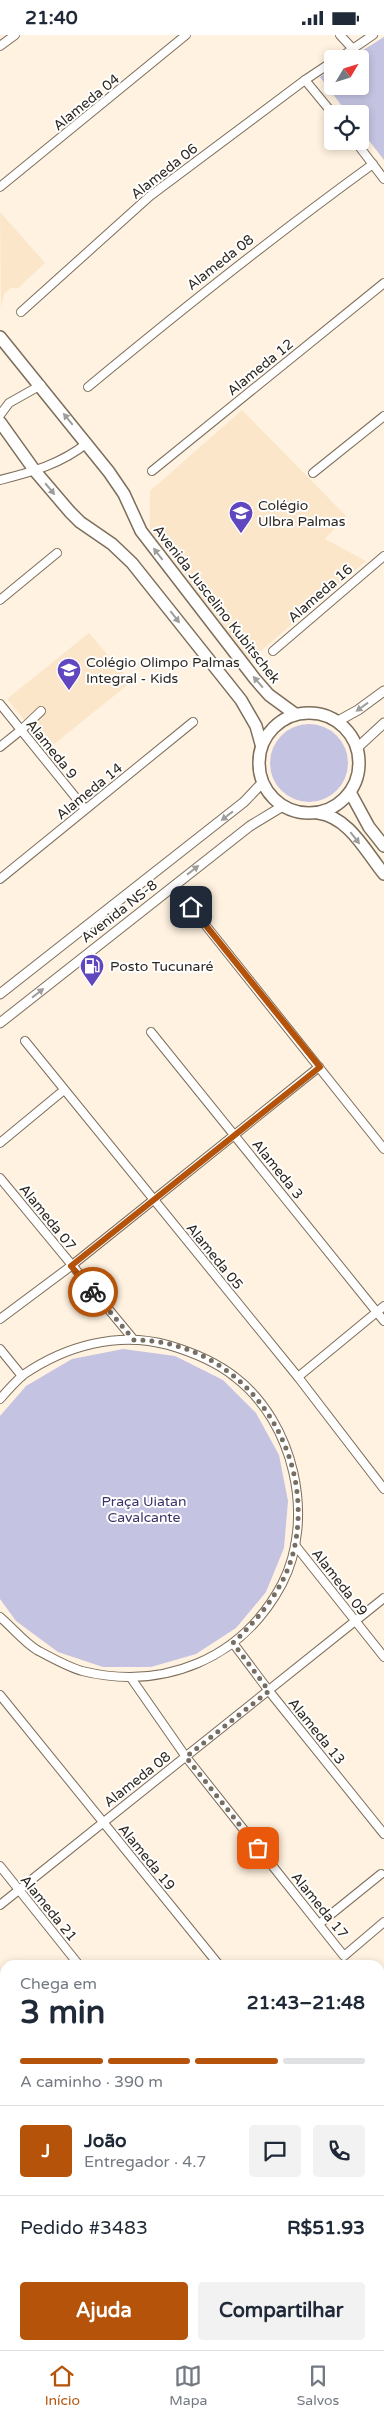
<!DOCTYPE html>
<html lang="pt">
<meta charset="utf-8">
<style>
:root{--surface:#fff;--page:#f2f2f3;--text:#1f2937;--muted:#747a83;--line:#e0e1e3;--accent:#b45309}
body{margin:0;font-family:"Varela Round",sans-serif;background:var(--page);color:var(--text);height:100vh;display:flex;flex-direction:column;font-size:19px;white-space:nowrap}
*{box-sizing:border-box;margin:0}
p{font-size:16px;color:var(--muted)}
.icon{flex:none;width:28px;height:28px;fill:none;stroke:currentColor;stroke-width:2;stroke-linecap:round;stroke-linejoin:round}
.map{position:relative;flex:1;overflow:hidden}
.panel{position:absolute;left:0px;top:1925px;width:385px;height:390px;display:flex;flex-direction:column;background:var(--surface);border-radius:15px 15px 0 0;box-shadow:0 2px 8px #0003}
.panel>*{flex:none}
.needle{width:32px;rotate:52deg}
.buttons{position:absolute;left:324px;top:15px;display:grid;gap:10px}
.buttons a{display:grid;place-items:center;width:45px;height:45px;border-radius:5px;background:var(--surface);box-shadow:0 2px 8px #0003;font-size:25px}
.pin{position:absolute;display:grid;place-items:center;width:42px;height:42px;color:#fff;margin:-21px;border-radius:10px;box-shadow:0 2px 8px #0006}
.courier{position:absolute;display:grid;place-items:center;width:50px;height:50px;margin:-25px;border:4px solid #b45309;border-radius:50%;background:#fff;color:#222;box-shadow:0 1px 6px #0007}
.head em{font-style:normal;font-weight:700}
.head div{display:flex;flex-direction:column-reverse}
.head{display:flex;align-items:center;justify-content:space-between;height:85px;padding:0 20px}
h1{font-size:32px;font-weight:700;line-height:38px}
.bar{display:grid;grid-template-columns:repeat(4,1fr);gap:8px 5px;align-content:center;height:60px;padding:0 20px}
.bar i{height:6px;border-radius:4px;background:var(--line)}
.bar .on{background:var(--accent)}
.bar p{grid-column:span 4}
.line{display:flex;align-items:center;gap:12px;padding:0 20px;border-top:1px solid var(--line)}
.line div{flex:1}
.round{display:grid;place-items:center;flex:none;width:52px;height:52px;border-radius:5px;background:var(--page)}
.primary-button{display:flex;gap:10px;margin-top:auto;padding:10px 20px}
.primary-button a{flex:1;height:58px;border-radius:5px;background:var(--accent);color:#fff;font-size:20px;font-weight:700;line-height:58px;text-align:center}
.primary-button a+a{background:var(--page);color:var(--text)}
.status{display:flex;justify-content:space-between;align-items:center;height:35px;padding:0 25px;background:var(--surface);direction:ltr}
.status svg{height:14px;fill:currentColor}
.tab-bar{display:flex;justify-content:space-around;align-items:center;height:70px;border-top:1px solid var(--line);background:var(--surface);font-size:14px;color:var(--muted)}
.tab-bar a{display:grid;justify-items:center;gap:2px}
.tab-bar .on{color:var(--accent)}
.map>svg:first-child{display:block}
.built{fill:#fbe6ca}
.green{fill:#c4c3e2}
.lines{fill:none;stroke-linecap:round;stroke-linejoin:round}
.minor-casing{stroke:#7d6e5b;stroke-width:10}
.tertiary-casing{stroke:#7d6e5b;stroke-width:11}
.primary-casing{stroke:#7d6e5b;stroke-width:14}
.minor{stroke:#fff;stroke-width:8}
.tertiary{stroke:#fff;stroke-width:9}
.primary{stroke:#fff;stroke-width:11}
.oneway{fill:#a09e9a}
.done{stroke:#766e63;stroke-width:5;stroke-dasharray:0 9}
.route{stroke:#b45309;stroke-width:6}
.labels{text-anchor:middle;stroke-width:4;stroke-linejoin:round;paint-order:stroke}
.street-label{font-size:14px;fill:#2d271f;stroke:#fff}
.poi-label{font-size:14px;fill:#2d271f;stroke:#fff;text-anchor:start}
.park-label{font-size:14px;fill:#3c336d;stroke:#fff}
</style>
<div class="status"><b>21:40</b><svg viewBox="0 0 49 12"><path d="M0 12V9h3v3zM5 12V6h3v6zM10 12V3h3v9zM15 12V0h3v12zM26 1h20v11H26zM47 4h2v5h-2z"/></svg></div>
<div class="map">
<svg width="384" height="2315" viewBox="0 0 384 2315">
<rect width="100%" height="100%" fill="#fff2e0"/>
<g class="built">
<path d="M 0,177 L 45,228 L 18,253 L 11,253 L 4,259 L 1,273 Z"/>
<path d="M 242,375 L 346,481 L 325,504 L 366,526 L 249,626 L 150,494 L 150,456 Z"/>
<path d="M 89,598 L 131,647 L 48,714 L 7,664 Z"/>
<path d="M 384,1957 L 384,2315 L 60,2315 L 58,2310 L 380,2310 L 380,1960 Z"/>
</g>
<g class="green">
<path d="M 384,2 L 384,125 L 360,94 L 360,79 L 348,79 L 320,42 L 332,34 L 332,51 L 360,51 L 360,24 L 349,24 Z"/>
<circle cx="309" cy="728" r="39"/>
<path d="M 123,1314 L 175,1321 L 223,1345 L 256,1378 L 279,1420 L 288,1466 L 284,1513 L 266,1557 L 236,1593 L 196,1619 L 151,1632 L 103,1632 L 58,1617 L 16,1586 L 0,1564 L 0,1381 L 26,1351 L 72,1324 Z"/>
</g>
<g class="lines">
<defs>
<g id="minor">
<path d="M 340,0 L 353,14"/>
<path d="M 0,11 L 15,0"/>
<path d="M 338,24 L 373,0"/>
<path d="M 305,45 L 333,79"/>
<path d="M 355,106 L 384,144"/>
<path d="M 0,152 L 186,0"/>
<path d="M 21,277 L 150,161 L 305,45 L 332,27"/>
<path d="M 88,352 C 181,275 275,200 373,129"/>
<path d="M 0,380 L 9,368 L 41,350"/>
<path d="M 152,436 L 384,248"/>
<path d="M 313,438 L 384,381"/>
<path d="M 0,445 C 32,437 61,429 87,408"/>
<path d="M 0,565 L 57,518"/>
<path d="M 273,616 L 384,521"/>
<path d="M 0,669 L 85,774"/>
<path d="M 0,712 L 21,695 L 41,676"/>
<path d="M 0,844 L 193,687"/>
<path d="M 191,872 L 384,1114"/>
<path d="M 151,997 L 384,1286"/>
<path d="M 25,1006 L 298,1342 L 384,1454"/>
<path d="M 0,1108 L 64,1055"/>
<path d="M 0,1143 L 134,1305"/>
<path d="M 0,1284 L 71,1231 L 319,1032"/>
<path d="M 0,1314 L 22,1341"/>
<path d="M 298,1342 L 384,1271"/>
<path d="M 0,1364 C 7,1356 15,1347 23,1340 C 65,1311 118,1296 168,1310 C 192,1317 215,1326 235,1342 C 294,1387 316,1483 282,1549 C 242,1624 164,1656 82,1636 C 68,1632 50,1622 37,1615 C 24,1607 12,1592 0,1582"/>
<path d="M 295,1510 L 384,1622"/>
<path d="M 233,1608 L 269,1656 L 384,1799"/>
<path d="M 131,1643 L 186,1722 L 344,1921 L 384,1887"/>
<path d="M 0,1660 L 219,1930"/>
<path d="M 0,1831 L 79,1930"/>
<path d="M 0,1870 L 384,1563"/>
<path d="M 319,1889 L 381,1839"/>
<path d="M 0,2005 L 5,2012"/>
<path d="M 380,2212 L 384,2219"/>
<path d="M 180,2310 L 182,2315"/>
</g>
<g id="tertiary">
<path d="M 338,686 L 358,675 L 384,656"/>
<path d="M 357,713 L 384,688"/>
<path d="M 0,959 L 244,767 L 262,748"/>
<path d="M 0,988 L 250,791 L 283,771"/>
<path d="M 380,1944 L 384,1940"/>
<path d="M 380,2001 L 384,2000"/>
<path d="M 5,2172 L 0,2174 L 5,2180"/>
<path d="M 1,2242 L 5,2259"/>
<path d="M 0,2294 L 5,2303"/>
<path d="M 9,2310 L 12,2315"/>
<path d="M 35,2310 L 38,2315"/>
</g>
<g id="primary">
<path d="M 0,302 L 109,437 L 124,459 L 141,496 L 255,644 L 269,660 L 295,679"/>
<path d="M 0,387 L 35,436 L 70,477 L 80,487 L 112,509 L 132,528 L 241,665 L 256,691 L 261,709"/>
<circle cx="309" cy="728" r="50"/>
<path d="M 350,757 L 369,792 L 384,811"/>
<path d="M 318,778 C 349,782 366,817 384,839"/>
</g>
</defs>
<use href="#minor" class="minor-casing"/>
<use href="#tertiary" class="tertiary-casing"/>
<use href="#primary" class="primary-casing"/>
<use href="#minor" class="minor"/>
<use href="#tertiary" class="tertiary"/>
<use href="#primary" class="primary"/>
</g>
<defs><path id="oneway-solid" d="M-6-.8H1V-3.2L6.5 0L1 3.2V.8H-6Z" transform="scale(1.25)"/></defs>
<g class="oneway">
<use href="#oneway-solid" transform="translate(68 384) rotate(-129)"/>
<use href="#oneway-solid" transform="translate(50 454) rotate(50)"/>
<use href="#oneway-solid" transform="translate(158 519) rotate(-128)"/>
<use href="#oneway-solid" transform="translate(175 582) rotate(52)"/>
<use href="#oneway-solid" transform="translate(258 647) rotate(-131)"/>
<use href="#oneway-solid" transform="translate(362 672) rotate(144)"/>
<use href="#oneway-solid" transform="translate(227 781) rotate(142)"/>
<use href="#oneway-solid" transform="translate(355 803) rotate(52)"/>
<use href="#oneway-solid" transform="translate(193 835) rotate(-38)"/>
<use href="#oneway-solid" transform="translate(38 958) rotate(-38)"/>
</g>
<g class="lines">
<path class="done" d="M 93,1257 L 134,1305 C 239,1305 315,1409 295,1510 C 287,1550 262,1580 233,1608 L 269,1656 L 186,1722 L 258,1813"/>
<path class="route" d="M 93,1257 L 71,1231 L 320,1032 L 191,872"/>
</g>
<defs>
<symbol id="school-pin" viewBox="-11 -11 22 30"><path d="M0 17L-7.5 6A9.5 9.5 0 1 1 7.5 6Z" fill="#6047bf" stroke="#fff"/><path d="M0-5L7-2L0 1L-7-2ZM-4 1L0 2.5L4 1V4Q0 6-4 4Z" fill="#fff"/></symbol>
<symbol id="fuel-pin" viewBox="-11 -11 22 30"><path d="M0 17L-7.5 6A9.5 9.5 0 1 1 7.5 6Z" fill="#6047bf" stroke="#fff"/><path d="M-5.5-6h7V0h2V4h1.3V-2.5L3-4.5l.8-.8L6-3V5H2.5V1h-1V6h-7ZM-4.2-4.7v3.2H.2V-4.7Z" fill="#fff"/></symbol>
</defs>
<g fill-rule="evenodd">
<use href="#school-pin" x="227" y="464" width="28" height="38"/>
<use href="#school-pin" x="55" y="621" width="28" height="38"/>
<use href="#fuel-pin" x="78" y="917" width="28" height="38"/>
</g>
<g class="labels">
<g class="street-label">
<text transform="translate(86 67) rotate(-39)" y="5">Alameda 04</text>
<text transform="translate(164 136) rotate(-38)" y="5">Alameda 06</text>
<text transform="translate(220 227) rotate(-38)" y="5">Alameda 08</text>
<text transform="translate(260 332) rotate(-39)" y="5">Alameda 12</text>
<text transform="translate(320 558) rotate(-41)" y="5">Alameda 16</text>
<text transform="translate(217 569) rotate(52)" y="5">Avenida Juscelino Kubitschek</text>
<text transform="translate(52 714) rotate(51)" y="5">Alameda 9</text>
<text transform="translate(89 756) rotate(-39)" y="5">Alameda 14</text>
<text transform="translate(119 876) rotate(-38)" y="5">Avenida NS-8</text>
<text transform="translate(278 1134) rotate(51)" y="5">Alameda 3</text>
<text transform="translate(48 1182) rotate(51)" y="5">Alameda 07</text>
<text transform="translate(215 1221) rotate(51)" y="5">Alameda 05</text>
<text transform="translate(340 1547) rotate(52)" y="5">Alameda 09</text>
<text transform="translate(317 1696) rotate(51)" y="5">Alameda 13</text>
<text transform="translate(137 1744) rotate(-38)" y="5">Alameda 08</text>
<text transform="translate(147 1822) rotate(51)" y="5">Alameda 19</text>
<text transform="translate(320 1870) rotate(51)" y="5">Alameda 17</text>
<text transform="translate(49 1873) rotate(51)" y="5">Alameda 21</text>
</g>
<g class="poi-label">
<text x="258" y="475">Colégio<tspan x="258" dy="16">Ulbra Palmas</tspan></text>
<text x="86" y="632">Colégio Olimpo Palmas<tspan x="86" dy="16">Integral - Kids</tspan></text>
<text x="110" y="936">Posto Tucunaré</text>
</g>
<g class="park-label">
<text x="144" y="1471">Praça Uiatan<tspan x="144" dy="16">Cavalcante</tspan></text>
</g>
</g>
</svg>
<div class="buttons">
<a><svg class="needle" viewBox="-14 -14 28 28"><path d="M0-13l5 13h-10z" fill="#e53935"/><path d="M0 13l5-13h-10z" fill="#747a83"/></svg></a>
<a><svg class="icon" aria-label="locate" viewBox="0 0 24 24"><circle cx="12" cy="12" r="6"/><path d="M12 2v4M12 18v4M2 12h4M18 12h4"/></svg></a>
</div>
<div class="pin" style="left:258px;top:1813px;background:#ea580c"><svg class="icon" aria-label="bag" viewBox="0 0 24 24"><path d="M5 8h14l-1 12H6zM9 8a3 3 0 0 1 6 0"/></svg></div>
<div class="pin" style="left:191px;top:872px;background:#1f2937"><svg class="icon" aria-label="home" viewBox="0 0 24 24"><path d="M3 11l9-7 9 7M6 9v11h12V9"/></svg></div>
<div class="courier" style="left:93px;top:1257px"><svg class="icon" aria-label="bike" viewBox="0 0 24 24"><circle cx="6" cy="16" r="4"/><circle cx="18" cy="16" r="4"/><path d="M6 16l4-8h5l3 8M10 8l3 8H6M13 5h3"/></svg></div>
<section class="panel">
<div class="head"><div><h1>3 min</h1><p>Chega em</p></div><em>21:43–21:48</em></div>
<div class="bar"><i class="on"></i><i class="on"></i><i class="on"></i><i></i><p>A caminho · 390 m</p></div>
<div class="line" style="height:90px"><b class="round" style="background:var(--accent);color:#fff">J</b><div><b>João</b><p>Entregador · 4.7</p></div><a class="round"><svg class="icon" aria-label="chat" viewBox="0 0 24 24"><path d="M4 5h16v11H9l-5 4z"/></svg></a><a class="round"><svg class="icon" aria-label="phone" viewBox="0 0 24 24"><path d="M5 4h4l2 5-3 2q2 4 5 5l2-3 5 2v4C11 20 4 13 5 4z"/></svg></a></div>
<div class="line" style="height:65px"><div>Pedido #3483</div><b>R$51.93</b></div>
<div class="primary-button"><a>Ajuda</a><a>Compartilhar</a></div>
</section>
</div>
<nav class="tab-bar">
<a class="on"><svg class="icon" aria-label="home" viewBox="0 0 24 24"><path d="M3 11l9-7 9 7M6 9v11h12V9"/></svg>Início</a>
<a><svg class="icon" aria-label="map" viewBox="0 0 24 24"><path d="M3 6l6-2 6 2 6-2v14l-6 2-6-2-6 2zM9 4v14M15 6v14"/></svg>Mapa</a>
<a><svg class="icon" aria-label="saved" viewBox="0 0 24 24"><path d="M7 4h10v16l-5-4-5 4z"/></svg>Salvos</a>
</nav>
